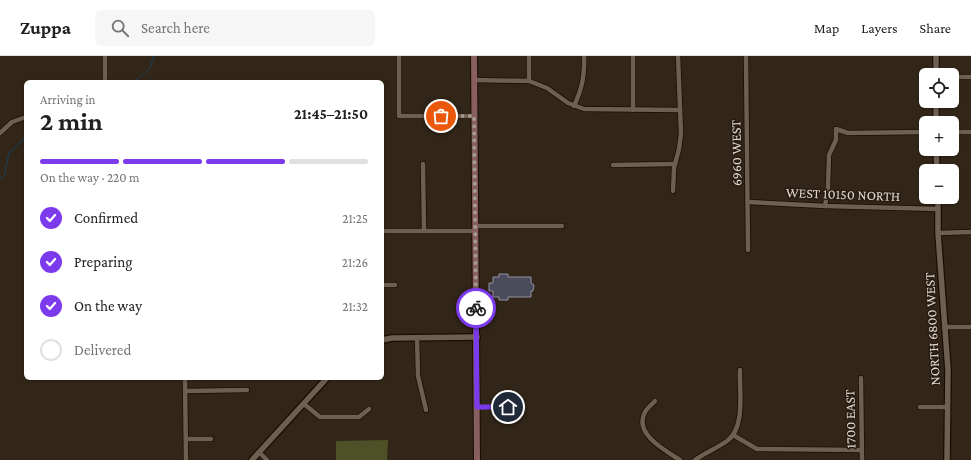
<!DOCTYPE html>
<meta charset="utf-8">
<style>
:root{--surface:#fff;--page:#f6f6f6;--text:#202124;--muted:#757577;--line:#e0e0e0;--accent:#7c3aed}
body{margin:0;font-family:"Crimson Pro",serif;background:var(--page);color:var(--text);height:100vh;display:flex;flex-direction:column;font-size:15px;white-space:nowrap}
*{box-sizing:border-box;margin:0}
p{font-size:13px;color:var(--muted)}
.icon{flex:none;width:22px;height:22px;fill:none;stroke:currentColor;stroke-width:2;stroke-linecap:round;stroke-linejoin:round}
.map{position:relative;flex:1;overflow:hidden}
.sheet{position:absolute;left:24px;top:24px;width:360px;height:300px;display:flex;flex-direction:column;background:var(--surface);border-radius:6px;box-shadow:0 1px 3px #0004}
.sheet>*{flex:none}
.buttons{position:absolute;left:919px;top:12px;display:grid;gap:8px}
.buttons a{display:grid;place-items:center;width:40px;height:40px;border-radius:6px;background:var(--surface);box-shadow:0 1px 3px #0004;font-size:20px}
.pin{position:absolute;display:grid;place-items:center;width:34px;height:34px;color:#fff;margin:-17px;border:2px solid #fff;border-radius:50%;box-shadow:0 1px 4px #0007}
.courier{position:absolute;display:grid;place-items:center;width:40px;height:40px;margin:-20px;border:3px solid #7c3aed;border-radius:50%;background:#fff;color:#222;box-shadow:0 1px 5px #0007}
.summary em{font-style:normal;font-weight:700}
.summary div{display:flex;flex-direction:column-reverse}
.summary{display:flex;align-items:center;justify-content:space-between;height:68px;padding:0 16px}
h1{font-size:26px;font-weight:700;line-height:30px}
.bar{display:grid;grid-template-columns:repeat(4,1fr);gap:6px 4px;align-content:center;height:48px;padding:0 16px}
.bar i{height:5px;border-radius:3px;background:var(--line)}
.bar .current{background:var(--accent)}
.bar p{grid-column:span 4}
ol{padding:0 16px;list-style:none}
li{display:flex;align-items:center;gap:12px;height:44px}
li p{margin-inline-start:auto}
li .icon{padding:4px;border-radius:50%;background:var(--accent);color:#fff;stroke-width:4}
li:last-child{color:var(--muted)}
li i{width:22px;height:22px;border:2px solid var(--line);border-radius:50%}
header{display:flex;align-items:center;gap:24px;box-sizing:border-box;height:56px;padding:0 20px;background:var(--surface);border-bottom:1px solid var(--line)}
header strong{font-size:19px}
nav{display:flex;gap:22px;margin-inline-start:auto;font-size:14px}
.search{width:280px;height:36px;background:var(--page);display:flex;align-items:center;gap:10px;box-sizing:border-box;padding:0 14px;border-radius:6px;color:var(--muted);font-size:15px}
.map>svg:first-child{display:block}
.green{fill:#4e5028}
.lines{fill:none;stroke-linecap:round;stroke-linejoin:round}
.stream{stroke:#19405d;stroke-width:1}
.building{fill:#4b4b5c;stroke:#9392a6}
.minor-casing{stroke:#190e03;stroke-width:6}
.tertiary-casing{stroke:#190e03;stroke-width:8}
.secondary-casing{stroke:#190e03;stroke-width:8}
.minor{stroke:#6d6050;stroke-width:4.5}
.tertiary{stroke:#6d6050;stroke-width:5.5}
.secondary{stroke:#885e5f;stroke-width:6}
.done{stroke:#a39a90;stroke-width:4;stroke-dasharray:0 7.2}
.route{stroke:#7c3aed;stroke-width:5}
.labels{text-anchor:middle;stroke-width:3;stroke-linejoin:round;paint-order:stroke}
.street-label{font-size:14px;fill:#e0d8d0;stroke:#271c0f}
</style>
<header>
<strong>Zuppa</strong>
<div class="search"><svg class="icon" aria-label="search" viewBox="0 0 24 24"><circle cx="10" cy="10" r="6"/><path d="M15 15l6 6"/></svg>Search here</div>
<nav><a>Map</a><a>Layers</a><a>Share</a></nav>
</header>
<div class="map">
<svg width="971" height="404" viewBox="0 0 971 404">
<rect width="100%" height="100%" fill="#312618"/>
<path class="green" d="M 388,384 L 387,404 L 336,404 L 336,385 Z"/>
<g class="lines">
<g class="stream">
<path d="M 134,26 L 150,12 L 154,0"/>
<path d="M 0,123 L 4,121 L 9,97 L 26,80"/>
</g>
</g>
<path class="building" d="M 499,218 L 508,218 L 508,221 L 531,221 L 531,227 L 534,229 L 533,235 L 531,235 L 531,241 L 508,241 L 508,244 L 499,244 L 499,241 L 493,241 L 493,235 L 489,235 L 489,227 L 493,227 L 493,221 L 499,221 Z"/>
<g class="lines">
<defs>
<g id="minor">
<path d="M 399,0 L 399,60 L 475,60"/>
<path d="M 529,0 L 529,25"/>
<path d="M 633,0 L 633,54"/>
<path d="M 746,0 L 748,194"/>
<path d="M 952,21 L 971,21"/>
<path d="M 474,24 L 529,25 L 547,32 L 568,47 L 584,53 L 680,54"/>
<path d="M 105,26 L 105,0"/>
<path d="M 574,50 C 582,33 585,19 584,0"/>
<path d="M 952,76 L 971,76"/>
<path d="M 0,77 L 12,66 L 26,61"/>
<path d="M 423,108 L 424,175"/>
<path d="M 613,109 L 675,108"/>
<path d="M 673,135 L 674,112 L 679,93 L 681,78 L 678,0"/>
<path d="M 748,146 L 825,150 L 938,153"/>
<path d="M 825,150 L 828,132 L 829,99 L 836,84 L 836,73 L 848,77 L 926,76"/>
<path d="M 475,170 L 562,170"/>
<path d="M 382,175 L 475,175"/>
<path d="M 938,177 L 971,176"/>
<path d="M 382,229 L 395,229"/>
<path d="M 944,271 L 971,271"/>
<path d="M 417,281 L 418,320 L 426,354"/>
<path d="M 185,322 L 186,404"/>
<path d="M 861,322 L 862,404"/>
<path d="M 186,335 L 247,334"/>
<path d="M 655,345 C 652,348 647,352 645,356 C 633,378 666,395 680,404"/>
<path d="M 304,348 L 320,361 L 359,361 L 369,353"/>
<path d="M 477,351 L 508,351 L 516,345"/>
<path d="M 920,351 L 946,351"/>
<path d="M 733,379 L 757,393 L 862,394"/>
<path d="M 186,383 L 211,383"/>
<path d="M 259,396 L 267,404"/>
<path d="M 695,404 C 705,397 717,392 727,385 C 746,372 739,334 740,314"/>
</g>
<g id="tertiary">
<path d="M 936,0 L 936,19"/>
<path d="M 936,67 L 936,45"/>
<path d="M 936,93 L 937,115"/>
<path d="M 938,141 L 938,177 L 948,314 L 947,404"/>
<path d="M 382,284 L 392,282 L 477,281"/>
<path d="M 252,404 L 327,322"/>
</g>
<path id="secondary" d="M 474,0 L 477,404"/>
</defs>
<use href="#minor" class="minor-casing"/>
<use href="#tertiary" class="tertiary-casing"/>
<use href="#secondary" class="secondary-casing"/>
<use href="#minor" class="minor"/>
<use href="#tertiary" class="tertiary"/>
<use href="#secondary" class="secondary"/>
</g>
<g class="lines">
<path class="done" d="M 441,60 L 474,60 L 476,252"/>
<path class="route" d="M 476,252 L 477,351 L 508,351"/>
</g>
<g class="labels">
<g class="street-label">
<text transform="translate(736 97) rotate(-91)" y="5">6960 WEST</text>
<text transform="translate(843 138) rotate(2)" y="5">WEST 10150 NORTH</text>
<text transform="translate(932 273) rotate(-93)" y="5">NORTH 6800 WEST</text>
<text transform="translate(850 363) rotate(-91)" y="5">1700 EAST</text>
</g>
</g>
</svg>
<div class="buttons">
<a><svg class="icon" aria-label="locate" viewBox="0 0 24 24"><circle cx="12" cy="12" r="6"/><path d="M12 2v4M12 18v4M2 12h4M18 12h4"/></svg></a>
<a>+</a>
<a>−</a>
</div>
<div class="pin" style="left:441px;top:60px;background:#ea580c"><svg class="icon" aria-label="bag" viewBox="0 0 24 24"><path d="M5 8h14l-1 12H6zM9 8a3 3 0 0 1 6 0"/></svg></div>
<div class="pin" style="left:508px;top:351px;background:#1f2937"><svg class="icon" aria-label="home" viewBox="0 0 24 24"><path d="M3 11l9-7 9 7M6 9v11h12V9"/></svg></div>
<div class="courier" style="left:476px;top:252px"><svg class="icon" aria-label="bike" viewBox="0 0 24 24"><circle cx="6" cy="16" r="4"/><circle cx="18" cy="16" r="4"/><path d="M6 16l4-8h5l3 8M10 8l3 8H6M13 5h3"/></svg></div>
<section class="sheet">
<div class="summary"><div><h1>2 min</h1><p>Arriving in</p></div><em>21:45–21:50</em></div>
<div class="bar"><i class="current"></i><i class="current"></i><i class="current"></i><i></i><p>On the way · 220 m</p></div>
<ol>
<li><svg class="icon" aria-label="check" viewBox="0 0 24 24"><path d="M5 12l5 5 9-10"/></svg>Confirmed<p>21:25</p></li>
<li><svg class="icon" aria-label="check" viewBox="0 0 24 24"><path d="M5 12l5 5 9-10"/></svg>Preparing<p>21:26</p></li>
<li><svg class="icon" aria-label="check" viewBox="0 0 24 24"><path d="M5 12l5 5 9-10"/></svg>On the way<p>21:32</p></li>
<li><i></i>Delivered</li>
</ol>
</section>
</div>
